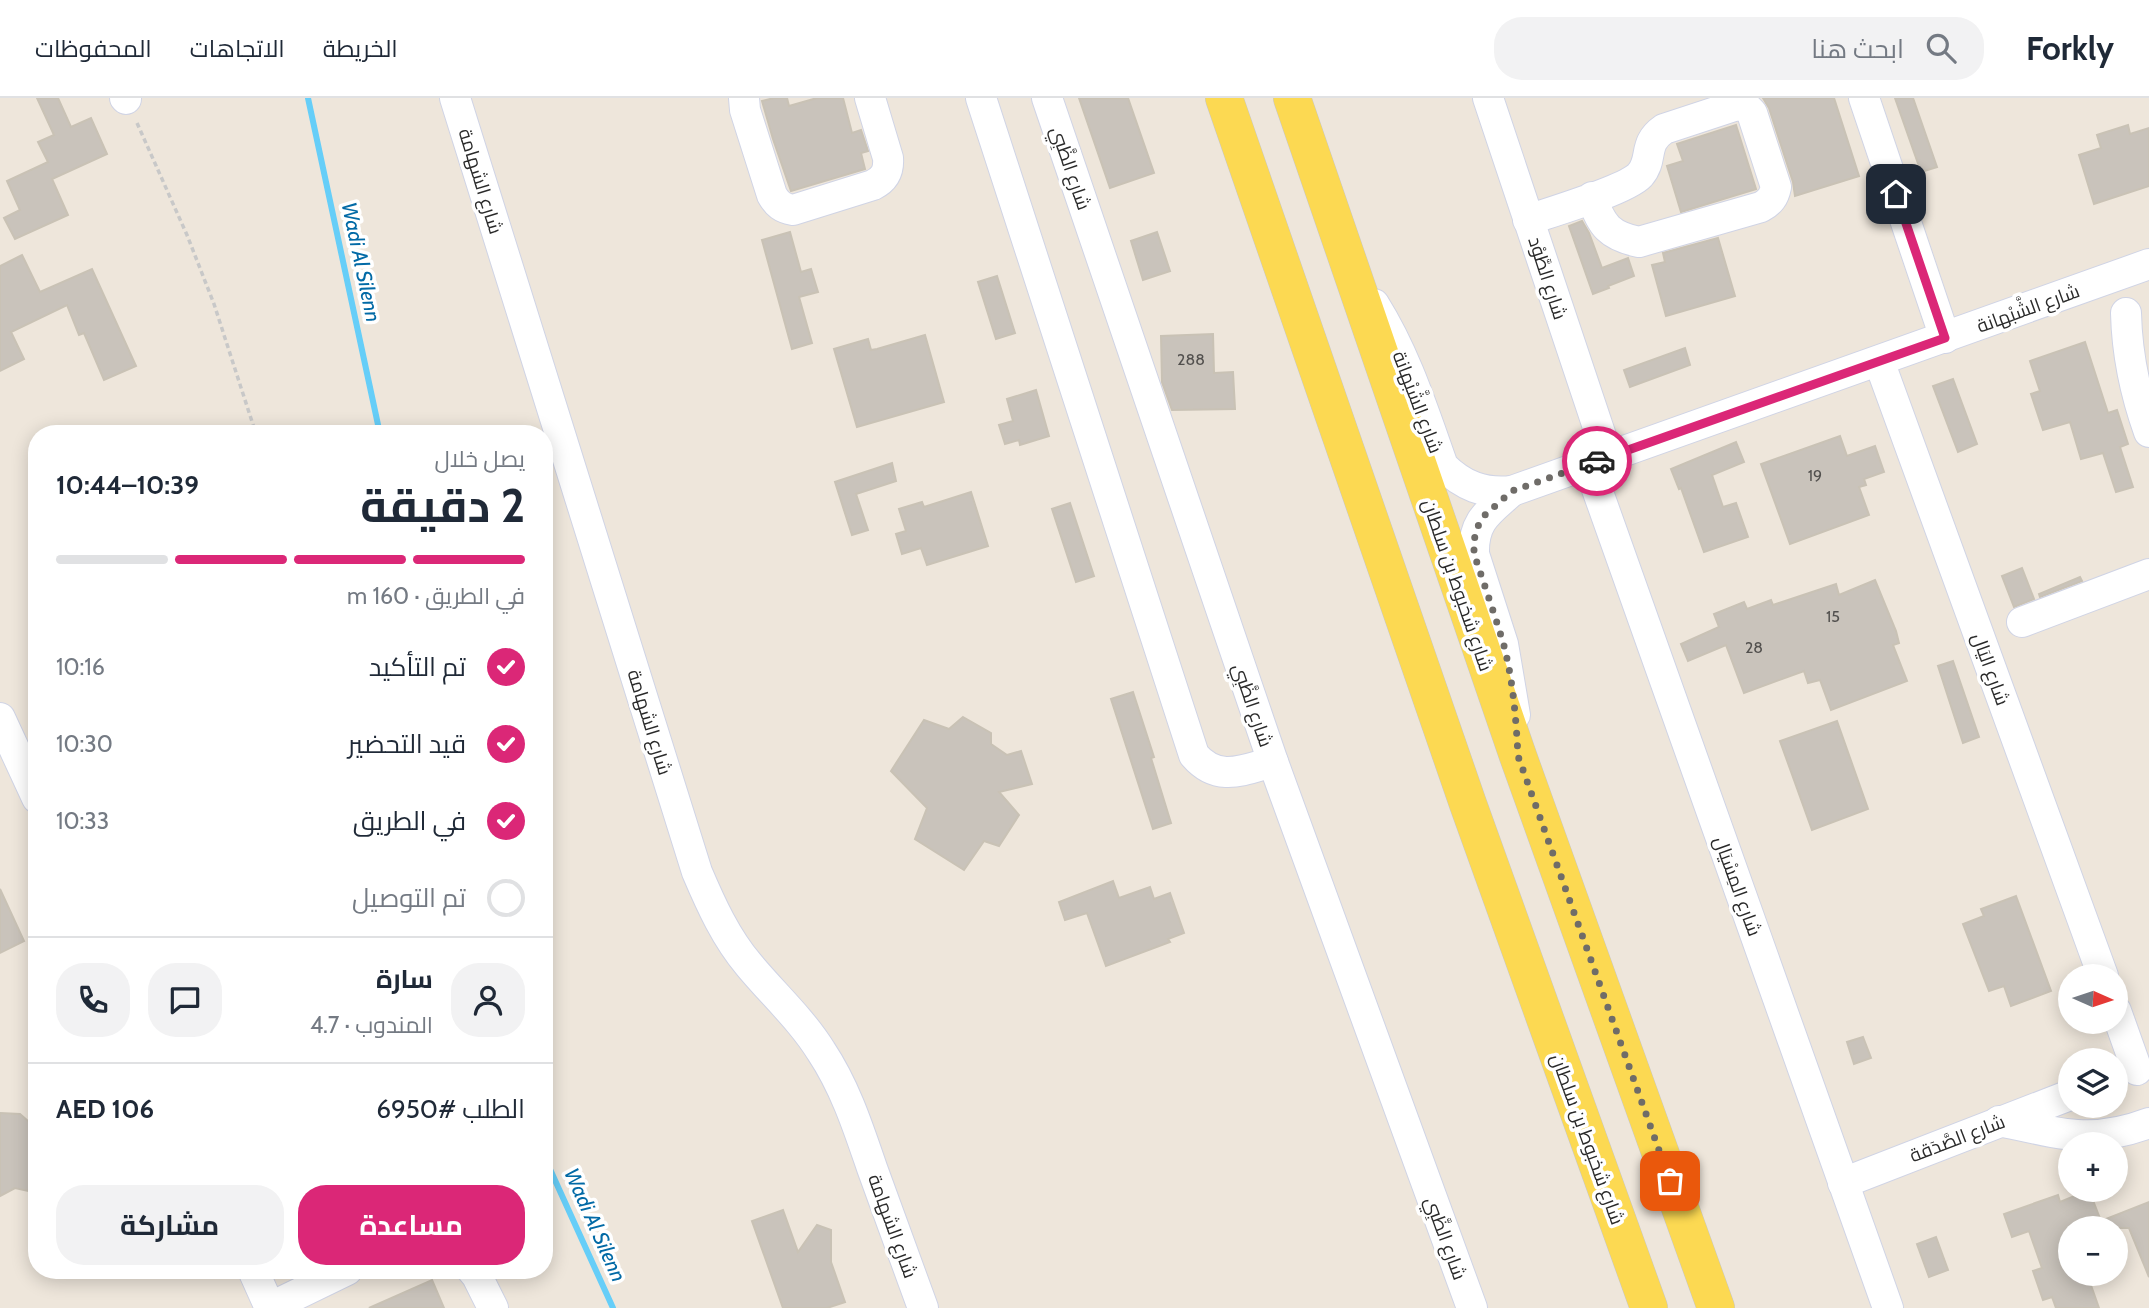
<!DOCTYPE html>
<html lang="ar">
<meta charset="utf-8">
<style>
:root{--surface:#fff;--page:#f2f2f3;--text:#1f2937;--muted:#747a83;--line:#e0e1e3;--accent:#db2777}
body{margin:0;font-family:Cabin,Cairo,sans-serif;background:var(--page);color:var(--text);direction:rtl;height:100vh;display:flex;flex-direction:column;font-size:26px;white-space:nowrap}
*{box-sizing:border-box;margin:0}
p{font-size:23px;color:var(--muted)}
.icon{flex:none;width:38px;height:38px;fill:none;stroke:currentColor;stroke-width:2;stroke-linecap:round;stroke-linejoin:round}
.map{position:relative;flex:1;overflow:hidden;direction:ltr}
.drawer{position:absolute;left:28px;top:327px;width:525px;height:854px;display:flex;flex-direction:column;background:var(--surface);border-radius:28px;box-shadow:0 4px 18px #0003;direction:rtl}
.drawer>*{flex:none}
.needle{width:46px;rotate:93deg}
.tools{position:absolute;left:2058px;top:866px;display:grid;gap:14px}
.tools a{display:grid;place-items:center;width:70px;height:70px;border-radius:50%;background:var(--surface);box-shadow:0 4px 18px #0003;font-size:35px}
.pin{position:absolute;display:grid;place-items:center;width:60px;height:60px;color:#fff;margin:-30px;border-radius:14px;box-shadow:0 4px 10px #0006}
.courier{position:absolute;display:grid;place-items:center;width:70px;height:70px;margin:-35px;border:5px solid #db2777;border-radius:50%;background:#fff;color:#222;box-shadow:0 2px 9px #0007}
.overview em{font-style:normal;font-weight:700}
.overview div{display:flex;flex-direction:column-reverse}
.overview{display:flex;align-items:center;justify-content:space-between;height:119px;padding:0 28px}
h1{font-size:46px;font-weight:700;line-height:52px}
.bar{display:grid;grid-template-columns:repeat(4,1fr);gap:10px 7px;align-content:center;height:84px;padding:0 28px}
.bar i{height:9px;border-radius:5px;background:var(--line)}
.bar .on{background:var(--accent)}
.bar p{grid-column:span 4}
.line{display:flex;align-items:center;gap:18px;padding:0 28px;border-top:2px solid var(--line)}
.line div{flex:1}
.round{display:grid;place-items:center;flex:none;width:74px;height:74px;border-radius:28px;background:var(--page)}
ol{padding:0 28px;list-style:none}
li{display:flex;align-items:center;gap:21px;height:77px}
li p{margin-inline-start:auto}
li .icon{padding:7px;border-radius:50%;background:var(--accent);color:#fff;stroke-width:4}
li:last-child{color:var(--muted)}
li i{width:38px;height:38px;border:4px solid var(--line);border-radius:50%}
.action{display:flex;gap:14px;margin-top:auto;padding:14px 28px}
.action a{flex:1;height:80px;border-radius:28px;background:var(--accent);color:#fff;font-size:28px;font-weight:700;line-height:80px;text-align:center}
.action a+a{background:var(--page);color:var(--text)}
header{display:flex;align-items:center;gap:42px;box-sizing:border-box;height:98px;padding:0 35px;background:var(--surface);border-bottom:2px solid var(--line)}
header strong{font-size:33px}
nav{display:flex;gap:38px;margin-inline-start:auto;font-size:24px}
.search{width:490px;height:63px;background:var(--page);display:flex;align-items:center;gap:18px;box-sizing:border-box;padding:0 24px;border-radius:28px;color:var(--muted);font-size:26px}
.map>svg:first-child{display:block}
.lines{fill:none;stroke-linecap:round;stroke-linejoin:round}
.stream{stroke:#66cef8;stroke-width:6}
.building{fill:#c9c3bb;stroke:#c9c2b5;stroke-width:2}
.minor-casing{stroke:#d0d4e5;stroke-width:32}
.major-casing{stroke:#c8c8c8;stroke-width:38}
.path{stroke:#c8c8c8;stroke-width:3.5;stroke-dasharray:5 3.5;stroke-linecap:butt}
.minor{stroke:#fff;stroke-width:30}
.major{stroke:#fcd952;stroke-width:37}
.done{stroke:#6f6c68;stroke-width:7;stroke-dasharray:0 12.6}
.route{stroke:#db2777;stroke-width:9}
.labels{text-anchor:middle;stroke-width:7;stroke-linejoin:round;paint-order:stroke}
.number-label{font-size:16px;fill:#52504e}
.street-label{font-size:19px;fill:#2a2a2a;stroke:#fff}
.water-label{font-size:21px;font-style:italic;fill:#026aa6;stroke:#fff}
</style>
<header>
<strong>Forkly</strong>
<div class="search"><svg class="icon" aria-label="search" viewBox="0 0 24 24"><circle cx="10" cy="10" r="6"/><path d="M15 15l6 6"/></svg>ابحث هنا</div>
<nav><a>الخريطة</a><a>الاتجاهات</a><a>المحفوظات</a></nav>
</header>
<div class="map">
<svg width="2149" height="1210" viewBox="0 0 2149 1210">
<rect width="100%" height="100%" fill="#eee6db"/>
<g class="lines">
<g class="stream">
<path d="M 308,0 L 380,336"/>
<path d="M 544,1058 L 613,1210"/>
</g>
</g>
<g class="building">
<path d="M 37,0 L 58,0 L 71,29 L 91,20 L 107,56 L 52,81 L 68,117 L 15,141 L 4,120 L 20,112 L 7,83 L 48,64 L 38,44 L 54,37 Z"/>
<path d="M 774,0 L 787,0 L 789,8 L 817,0 L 843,0 L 852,35 L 861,32 L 868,53 L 861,55 L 865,71 L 791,93 L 773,41 L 762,3 Z"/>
<path d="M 1079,0 L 1128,0 L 1154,75 L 1110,90 Z"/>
<path d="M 1763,0 L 1834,0 L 1859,78 L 1795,98 L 1793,84 L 1769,10 Z"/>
<path d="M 1895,0 L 1913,0 L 1937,69 L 1921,74 Z"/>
<path d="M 1736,27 L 1756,91 L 1681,114 L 1667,68 L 1683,63 L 1677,46 Z"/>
<path d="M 2128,27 L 2130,36 L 2149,30 L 2149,88 L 2094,106 L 2079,57 L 2101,50 L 2097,37 Z"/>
<path d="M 1582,123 L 1589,135 L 1602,170 L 1628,160 L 1634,178 L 1608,188 L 1609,190 L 1593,196 L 1569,128 Z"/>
<path d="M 790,134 L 801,174 L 811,171 L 818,194 L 799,199 L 812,245 L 792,251 L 762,142 Z"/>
<path d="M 1157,134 L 1170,173 L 1143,182 L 1131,143 Z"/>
<path d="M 1718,140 L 1735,198 L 1666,218 L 1652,167 L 1665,164 L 1663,155 Z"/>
<path d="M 22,157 L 40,194 L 92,171 L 136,268 L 104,282 L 84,235 L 79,237 L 67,207 L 11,234 L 24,261 L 0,273 L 0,168 Z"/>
<path d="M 997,178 L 1015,235 L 996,241 L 978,184 Z"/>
<path d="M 1213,236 L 1214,275 L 1233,274 L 1235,311 L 1172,312 L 1162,284 L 1161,238 Z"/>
<path d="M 925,237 L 944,304 L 857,329 L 834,251 L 868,241 L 871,252 L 877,251 Z"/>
<path d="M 2085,244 L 2108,315 L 2117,312 L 2128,346 L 2120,349 L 2133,389 L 2116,394 L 2103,355 L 2081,361 L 2070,324 L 2043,332 L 2031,296 L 2040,293 L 2030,263 Z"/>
<path d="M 1685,250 L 1690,267 L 1630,289 L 1624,272 Z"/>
<path d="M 1953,281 L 1977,346 L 1958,354 L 1933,288 Z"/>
<path d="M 1036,292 L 1049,338 L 1020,347 L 1019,342 L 1005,346 L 999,327 L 1013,323 L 1007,301 Z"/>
<path d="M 1840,338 L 1847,358 L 1875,348 L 1884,374 L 1864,381 L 1866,387 L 1859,389 L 1869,417 L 1790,446 L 1761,366 Z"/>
<path d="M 1736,344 L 1744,364 L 1712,377 L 1723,409 L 1736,405 L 1748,439 L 1704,454 L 1681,390 L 1679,391 L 1671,371 Z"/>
<path d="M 892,365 L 896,383 L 856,396 L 868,432 L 852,437 L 835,384 Z"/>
<path d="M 971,394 L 988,448 L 927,467 L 921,450 L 902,456 L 896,436 L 906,433 L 899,411 L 922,404 L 924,409 Z"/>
<path d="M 1070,405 L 1094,478 L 1076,484 L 1052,411 Z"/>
<path d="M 2022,470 L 2034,501 L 2014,509 L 2002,478 Z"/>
<path d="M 2080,479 L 2082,483 L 2040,499 L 2039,496 Z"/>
<path d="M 1875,482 L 1896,533 L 1899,545 L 1893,547 L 1907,583 L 1831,612 L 1820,582 L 1808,585 L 1804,573 L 1744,595 L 1726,547 L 1688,563 L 1681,546 L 1719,529 L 1714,516 L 1744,504 L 1747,511 L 1771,502 L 1773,507 L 1836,486 L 1839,497 Z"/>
<path d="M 1953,563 L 1979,639 L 1963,645 L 1938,568 Z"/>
<path d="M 1133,594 L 1154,659 L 1151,660 L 1171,725 L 1153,731 L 1111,601 Z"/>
<path d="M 963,619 L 991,635 L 991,646 L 1007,657 L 1021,653 L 1032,686 L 999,694 L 1019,717 L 999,748 L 984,743 L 964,772 L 915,741 L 927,710 L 891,673 L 924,622 L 949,631 Z"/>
<path d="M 1837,623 L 1868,711 L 1812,732 L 1780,643 Z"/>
<path d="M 1113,783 L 1119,800 L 1150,789 L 1154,801 L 1170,795 L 1184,835 L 1168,841 L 1170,844 L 1106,868 L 1087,815 L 1065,822 L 1059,804 Z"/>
<path d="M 0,791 L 24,843 L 0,855 Z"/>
<path d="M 2016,798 L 2051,893 L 2011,908 L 2004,888 L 1989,893 L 1963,826 L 1984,818 L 1981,811 Z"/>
<path d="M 1863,939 L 1871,960 L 1854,966 L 1847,944 Z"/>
<path d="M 0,1015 L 20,1016 L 37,1031 L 37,1082 L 28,1093 L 15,1090 L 0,1098 Z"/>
<path d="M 2089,1092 L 2101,1123 L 2149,1104 L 2149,1179 L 2129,1130 L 2070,1130 L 2070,1176 L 2087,1176 L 2099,1210 L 2056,1210 L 2052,1199 L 2043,1202 L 2033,1173 L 2042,1170 L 2029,1133 L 2012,1139 L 2004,1116 L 2058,1097 L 2060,1104 Z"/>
<path d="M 783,1112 L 798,1154 L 817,1127 L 831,1132 L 831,1164 L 845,1204 L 827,1210 L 783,1210 L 752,1123 Z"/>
<path d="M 1936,1139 L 1948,1172 L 1929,1179 L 1917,1146 Z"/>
<path d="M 432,1182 L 444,1210 L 369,1210 Z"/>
</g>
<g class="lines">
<defs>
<g id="minor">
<path d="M 125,0 L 126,1"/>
<path d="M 455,0 L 697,774 C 711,807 726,840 749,867 C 773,896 801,921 821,953 C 845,989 858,1029 872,1070 C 889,1116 906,1163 923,1210"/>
<path d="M 744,0 L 745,12 L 772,97 C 777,106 782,110 793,112 L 873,87 C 885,81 889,73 888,60 L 870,0"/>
<path d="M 981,0 L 1194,657 C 1218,685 1243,672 1273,664"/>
<path d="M 1047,0 L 1273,664 L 1472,1210"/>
<path d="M 1488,0 L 1608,359"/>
<path d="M 1864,0 L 1945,240"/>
<path d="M 1528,122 C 1551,114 1626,92 1640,77 C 1654,61 1642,46 1664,31 L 1737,7 L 1746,9 L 1752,15 L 1776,89 C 1774,99 1770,104 1761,109 L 1639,144 C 1610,138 1601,128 1592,99"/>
<path d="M 1374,206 C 1406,257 1423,312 1443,368 C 1463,388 1484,396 1512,393 L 2149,166"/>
<path d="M 2126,215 C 2127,258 2135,295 2149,334"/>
<path d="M 1879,263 L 2103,878"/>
<path d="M 1588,366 L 1888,1210"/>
<path d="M 1512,393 C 1489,414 1473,422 1474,456 L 1503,546 L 1515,617"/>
<path d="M 2022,524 L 2149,476"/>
<path d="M 0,620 L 37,700"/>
<path d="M 2116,913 L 2137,972"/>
<path d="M 1999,1023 C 2057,1035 2091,1047 2149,1025"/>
<path d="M 1843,1085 L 2070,997"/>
<path d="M 253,1172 L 270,1210"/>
<path d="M 472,1172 L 477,1178 L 493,1210"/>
<path d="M 269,1210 L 347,1172"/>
</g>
<g id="major">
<path d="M 1224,0 L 1468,706 L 1649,1210"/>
<path d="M 1292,0 L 1518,658 L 1716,1210"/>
</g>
</defs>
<use href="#minor" class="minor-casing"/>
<use href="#major" class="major-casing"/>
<path class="path" d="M 137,25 L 187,137 L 214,206 L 256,336"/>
<use href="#minor" class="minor"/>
<use href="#major" class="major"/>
</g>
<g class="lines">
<path class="done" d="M 1597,363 L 1512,393 L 1485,417 L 1478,428 L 1474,442 L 1474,456 C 1484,485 1494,515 1503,544 C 1513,581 1516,620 1518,658 L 1670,1083"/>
<path class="route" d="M 1597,363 L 1945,240 L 1896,96"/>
</g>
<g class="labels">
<g class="number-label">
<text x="1191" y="267">288</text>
<text x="1815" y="383">19</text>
<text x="1833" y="524">15</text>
<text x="1754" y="555">28</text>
</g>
<g class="street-label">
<text transform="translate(1071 70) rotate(71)" y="7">شارع الظَّبِي</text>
<text transform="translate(481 83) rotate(73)" y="7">شارع الشهامة</text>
<text transform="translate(1548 180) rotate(72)" y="7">شارع الطَّوْد</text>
<text transform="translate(2028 210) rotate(-20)" y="7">شارع الشَّبْهانة</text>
<text transform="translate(1418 304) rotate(69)" y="7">شارع الشَّبْهانة</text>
<text transform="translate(1458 487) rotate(71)" y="7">شارع شخبوط بن سلطان</text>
<text transform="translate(1991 571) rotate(70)" y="7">شارع اليَال</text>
<text transform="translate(1253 607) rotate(71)" y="7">شارع الظَّبِي</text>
<text transform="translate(650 624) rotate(73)" y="7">شارع الشهامة</text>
<text transform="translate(1738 788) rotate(70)" y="7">شارع المِسْيَال</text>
<text transform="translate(1957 1040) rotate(-21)" y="7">شارع الصَّدَقة</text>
<text transform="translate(1588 1041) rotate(70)" y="7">شارع شخبوط بن سلطان</text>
<text transform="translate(893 1128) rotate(70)" y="7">شارع الشهامة</text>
<text transform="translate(1446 1140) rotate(70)" y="7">شارع الظَّبِي</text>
</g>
<g class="water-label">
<text transform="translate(361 164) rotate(78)" y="7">Wadi Al Silenn</text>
<text transform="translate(595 1127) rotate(66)" y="7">Wadi Al Silenn</text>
</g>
</g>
</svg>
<div class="tools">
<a><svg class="needle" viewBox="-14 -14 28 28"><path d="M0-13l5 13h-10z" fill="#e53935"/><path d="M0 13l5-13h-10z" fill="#747a83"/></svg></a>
<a><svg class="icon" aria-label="layers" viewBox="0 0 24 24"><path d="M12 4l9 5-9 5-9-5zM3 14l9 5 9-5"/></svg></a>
<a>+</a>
<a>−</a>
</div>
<div class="pin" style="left:1670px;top:1083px;background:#ea580c"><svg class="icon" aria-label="bag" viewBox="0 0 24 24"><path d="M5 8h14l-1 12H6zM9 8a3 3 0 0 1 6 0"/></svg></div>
<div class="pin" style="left:1896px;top:96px;background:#1f2937"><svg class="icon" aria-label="home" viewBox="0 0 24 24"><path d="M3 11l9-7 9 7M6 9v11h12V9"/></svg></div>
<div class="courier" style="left:1597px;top:363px"><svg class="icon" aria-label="car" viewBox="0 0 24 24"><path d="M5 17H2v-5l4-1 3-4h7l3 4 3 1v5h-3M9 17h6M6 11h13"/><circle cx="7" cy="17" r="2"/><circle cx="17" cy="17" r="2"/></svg></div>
<section class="drawer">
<div class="overview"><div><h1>2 دقيقة</h1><p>يصل خلال</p></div><em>10:39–10:44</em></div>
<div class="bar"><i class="on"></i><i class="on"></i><i class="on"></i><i></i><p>في الطريق · 160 m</p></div>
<ol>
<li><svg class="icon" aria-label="check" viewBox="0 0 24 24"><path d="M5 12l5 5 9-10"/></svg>تم التأكيد<p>10:16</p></li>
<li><svg class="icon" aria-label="check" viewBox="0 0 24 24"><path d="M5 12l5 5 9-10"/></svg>قيد التحضير<p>10:30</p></li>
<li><svg class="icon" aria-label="check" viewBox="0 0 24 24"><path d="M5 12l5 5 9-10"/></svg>في الطريق<p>10:33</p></li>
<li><i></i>تم التوصيل</li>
</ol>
<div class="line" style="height:126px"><a class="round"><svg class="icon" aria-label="person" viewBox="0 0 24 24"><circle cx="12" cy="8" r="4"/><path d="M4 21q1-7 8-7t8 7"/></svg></a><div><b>سارة</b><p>المندوب · 4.7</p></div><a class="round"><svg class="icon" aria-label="chat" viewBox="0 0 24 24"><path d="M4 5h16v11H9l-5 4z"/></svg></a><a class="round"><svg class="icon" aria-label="phone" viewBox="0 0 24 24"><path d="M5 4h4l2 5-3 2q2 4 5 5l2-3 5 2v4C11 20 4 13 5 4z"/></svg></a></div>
<div class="line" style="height:91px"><div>الطلب #6950</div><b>AED 106</b></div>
<div class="action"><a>مساعدة</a><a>مشاركة</a></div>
</section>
</div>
